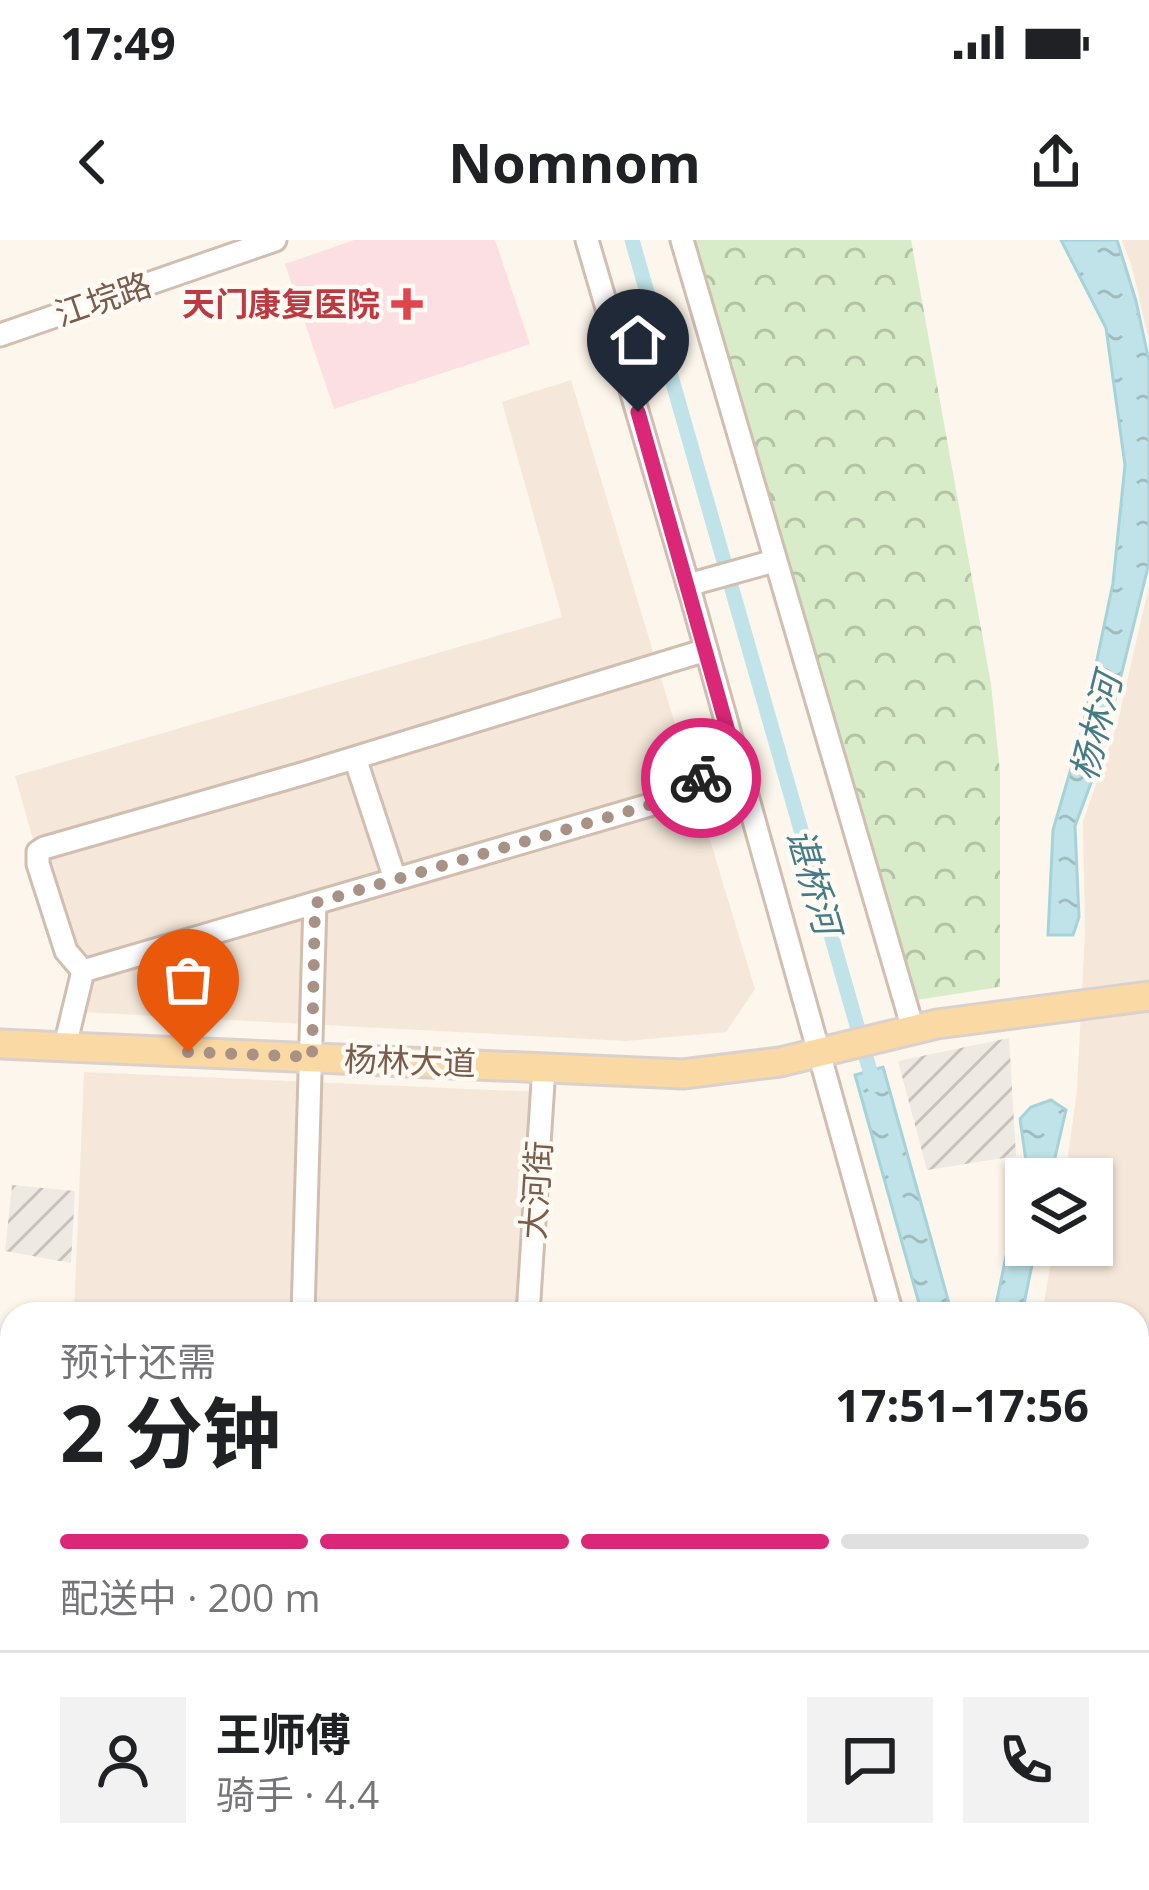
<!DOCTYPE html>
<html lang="zh">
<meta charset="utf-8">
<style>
:root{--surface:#fff;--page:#f2f2f2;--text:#202124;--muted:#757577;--line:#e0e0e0;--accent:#db2777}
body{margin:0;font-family:"Open Sans","Noto Sans SC",sans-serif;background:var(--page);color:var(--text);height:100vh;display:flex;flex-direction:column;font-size:45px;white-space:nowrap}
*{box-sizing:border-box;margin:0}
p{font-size:39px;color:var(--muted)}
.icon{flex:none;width:66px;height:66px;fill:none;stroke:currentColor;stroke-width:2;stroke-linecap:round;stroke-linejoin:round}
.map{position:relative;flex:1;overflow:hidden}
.details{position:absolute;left:0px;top:1062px;width:1149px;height:588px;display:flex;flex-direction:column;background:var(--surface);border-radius:36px 36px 0 0;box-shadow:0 3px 9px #0004}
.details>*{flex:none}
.fabs{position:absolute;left:1005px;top:918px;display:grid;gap:24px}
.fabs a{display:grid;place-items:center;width:108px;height:108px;border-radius:0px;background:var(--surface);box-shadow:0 3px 9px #0004;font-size:60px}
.pin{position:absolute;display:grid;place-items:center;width:102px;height:102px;color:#fff;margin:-123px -51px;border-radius:50% 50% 50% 0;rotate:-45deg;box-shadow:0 0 12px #0007}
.pin .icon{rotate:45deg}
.courier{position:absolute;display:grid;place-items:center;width:120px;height:120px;margin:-60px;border:9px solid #db2777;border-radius:50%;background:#fff;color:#222;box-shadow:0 3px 15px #0007}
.head em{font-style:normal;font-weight:700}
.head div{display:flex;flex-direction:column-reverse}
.head{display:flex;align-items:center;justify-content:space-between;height:204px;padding:0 60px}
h1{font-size:78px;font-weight:700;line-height:90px}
.bar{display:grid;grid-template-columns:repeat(4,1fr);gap:18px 12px;align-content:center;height:144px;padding:0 60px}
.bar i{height:15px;border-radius:9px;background:var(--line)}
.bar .active{background:var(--accent)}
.bar p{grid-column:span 4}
.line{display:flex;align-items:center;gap:30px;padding:0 60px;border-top:3px solid var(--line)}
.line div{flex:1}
.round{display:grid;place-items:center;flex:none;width:126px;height:126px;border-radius:0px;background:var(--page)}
.status{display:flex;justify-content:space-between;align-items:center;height:84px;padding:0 60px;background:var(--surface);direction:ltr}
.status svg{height:33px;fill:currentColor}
header{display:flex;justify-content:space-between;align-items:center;height:156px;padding:0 60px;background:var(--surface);font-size:54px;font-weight:700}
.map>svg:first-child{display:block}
.residential{fill:#f5e8da}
.industrial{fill:url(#industrial-furrows)}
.medical{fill:#fbdfe3}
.grass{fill:url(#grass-tufts)}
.forest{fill:url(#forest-crowns)}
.water{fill:url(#water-ripples);stroke:#a5d3da;stroke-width:3}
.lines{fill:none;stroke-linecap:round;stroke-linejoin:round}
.canal{stroke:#bfe3e8;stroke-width:15}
.minor-casing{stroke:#d1beb0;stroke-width:27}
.major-casing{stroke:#dad1cd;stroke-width:33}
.path{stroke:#d9b8a5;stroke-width:3;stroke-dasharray:3 9;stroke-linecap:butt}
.minor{stroke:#fff;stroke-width:21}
.major{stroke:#fbd9a5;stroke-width:27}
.done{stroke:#a89285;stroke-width:12;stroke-dasharray:0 21.6}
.route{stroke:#db2777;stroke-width:15}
.health-dot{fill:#e0444e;stroke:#fffaf3;stroke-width:4.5}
.labels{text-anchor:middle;stroke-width:9;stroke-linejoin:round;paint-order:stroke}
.street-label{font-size:33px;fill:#7a5c4d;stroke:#fffaf3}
.health-label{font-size:33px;font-weight:bold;fill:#be3a42;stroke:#fffaf3;text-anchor:end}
.water-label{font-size:36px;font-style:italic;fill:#437c86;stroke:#fffaf3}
</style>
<div class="status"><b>17:49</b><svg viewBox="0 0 49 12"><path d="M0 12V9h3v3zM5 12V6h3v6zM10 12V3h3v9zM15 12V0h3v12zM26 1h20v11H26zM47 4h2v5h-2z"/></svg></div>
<header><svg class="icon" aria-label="back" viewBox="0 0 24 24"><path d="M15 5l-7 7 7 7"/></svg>Nomnom<svg class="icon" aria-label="share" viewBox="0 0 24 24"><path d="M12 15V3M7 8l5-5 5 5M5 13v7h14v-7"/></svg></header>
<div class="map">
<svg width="1149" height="1650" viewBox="0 0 1149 1650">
<defs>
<pattern id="industrial-furrows" width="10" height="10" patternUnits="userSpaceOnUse" patternTransform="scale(3)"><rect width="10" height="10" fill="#efe9e4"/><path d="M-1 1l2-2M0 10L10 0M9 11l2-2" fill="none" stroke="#c7c0bb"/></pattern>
<pattern id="grass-tufts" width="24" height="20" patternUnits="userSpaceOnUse" patternTransform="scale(3)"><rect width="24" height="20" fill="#d8ecc9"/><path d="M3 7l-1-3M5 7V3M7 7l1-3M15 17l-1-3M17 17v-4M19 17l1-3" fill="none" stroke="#b4c2a5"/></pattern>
<pattern id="forest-crowns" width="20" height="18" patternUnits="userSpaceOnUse" patternTransform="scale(3)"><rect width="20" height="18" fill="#d8ecc9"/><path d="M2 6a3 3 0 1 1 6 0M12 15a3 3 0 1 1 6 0" fill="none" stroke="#b4c2a5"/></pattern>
<pattern id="water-ripples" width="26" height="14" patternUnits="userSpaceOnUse" patternTransform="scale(3)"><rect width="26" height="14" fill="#bfe3e8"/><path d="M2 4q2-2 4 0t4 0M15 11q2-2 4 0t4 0" fill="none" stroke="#a0bbbe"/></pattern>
</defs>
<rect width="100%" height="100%" fill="#fdf6ec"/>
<g class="residential">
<path d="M 1122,0 L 1149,0 L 1149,101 L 1132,27 Z"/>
<path d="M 571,140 L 755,749 L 726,792 L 626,801 L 82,772 L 15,536 L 562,377 L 502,162 Z"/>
<path d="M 1149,346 L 1149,1618 L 1137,1590 L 1137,1074 L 1042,1074 L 1054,1005 L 1092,1005 L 1092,939 L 1065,939 L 1077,850 L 1085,691 L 1083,581 L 1117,485 Z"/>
<path d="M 84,832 L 540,852 L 530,1074 L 74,1074 Z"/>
<path d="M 12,1518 L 12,1638 L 211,1638 L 223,1650 L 0,1650 L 0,1540 Z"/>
</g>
<g class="industrial">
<path d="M 1009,798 L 1016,916 L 927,930 L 898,821 Z"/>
<path d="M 12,945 L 75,951 L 71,1023 L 5,1011 Z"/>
</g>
<path class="medical" d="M 354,0 L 495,0 L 530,104 L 334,169 L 285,24 Z"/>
<path class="grass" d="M 241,1638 L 565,1638 L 577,1650 L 258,1650 Z"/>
<path class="forest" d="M 689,0 L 911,0 L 991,444 L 1000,532 L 1000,747 L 910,761 Z"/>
<g class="water">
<path d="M 1061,0 L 1117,0 L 1136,61 L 1149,121 L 1149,323 L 1101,516 L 1075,586 L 1079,677 L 1073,695 L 1048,695 L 1053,590 L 1082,491 L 1113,343 L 1125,225 L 1106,88 Z"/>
<path d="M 883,827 L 952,1074 L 922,1074 L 855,835 Z"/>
<path d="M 1051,860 L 1066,870 L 1050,939 L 1026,939 L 1026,1005 L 1036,1005 L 1022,1074 L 994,1074 L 1026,921 L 1020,879 L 1031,867 Z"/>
<path d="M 0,1293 L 12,1296 L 12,1458 L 0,1452 Z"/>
<path d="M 288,1638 L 527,1638 L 539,1650 L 301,1650 Z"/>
</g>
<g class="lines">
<path class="canal" d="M 632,0 L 874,845"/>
<defs>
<g id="minor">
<path d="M 587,0 L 691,355 L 892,1074"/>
<path d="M 682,0 L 913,789"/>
<path d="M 0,95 L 275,0"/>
<path d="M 688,345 L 774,321"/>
<path d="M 355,518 L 395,639"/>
<path d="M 315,663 L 670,559 L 702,538 L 738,527"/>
<path d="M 83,731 L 66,711 L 38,624 L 38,612 L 44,608 L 305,533 L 706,410"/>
<path d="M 65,806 L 83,731 L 315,663 L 303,1074"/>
<path d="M 528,1074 L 544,827"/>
<path d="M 1137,1157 L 1149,1155"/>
<path d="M 0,1235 L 12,1240"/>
<path d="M 1137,1565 L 1149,1559"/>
<path d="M 21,1638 L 38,1650"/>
<path d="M 701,1638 L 724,1650"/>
<path d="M 580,1650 L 584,1638"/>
<path d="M 891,1650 L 892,1638"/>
<path d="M 944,1650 L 984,1638"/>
</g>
<path id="major" d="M 0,804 L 683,834 L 780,822 L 937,784 L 1149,756"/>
</defs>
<use href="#minor" class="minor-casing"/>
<use href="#major" class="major-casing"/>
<g class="path">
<path d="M 0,1274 L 12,1277"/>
<path d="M 0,1471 L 12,1477"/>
<path d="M 264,1638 L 279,1650"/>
<path d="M 552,1638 L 563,1650"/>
</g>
<use href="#minor" class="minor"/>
<use href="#major" class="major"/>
</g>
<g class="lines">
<path class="done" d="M 188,812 L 312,817 L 315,663 L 670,559 L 701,538"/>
<path class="route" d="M 638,172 L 738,527 L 701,538"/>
</g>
<path class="health-dot" d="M401 46h12v12h12v12h-12v12h-12v-12h-12v-12h12z"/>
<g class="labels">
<g class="street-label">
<text transform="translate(103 59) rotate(-19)" y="12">江垸路</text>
<text transform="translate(410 821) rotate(2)" y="12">杨林大道</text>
<text transform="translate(536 950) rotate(-86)" y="12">大河街</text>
</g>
<g class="health-label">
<text x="380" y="76">天门康复医院</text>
</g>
<g class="water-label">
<text transform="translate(1096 487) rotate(-76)" y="13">杨林河</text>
<text transform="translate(814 641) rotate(74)" y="13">谌桥河</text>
</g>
</g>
</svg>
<div class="fabs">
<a><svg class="icon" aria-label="layers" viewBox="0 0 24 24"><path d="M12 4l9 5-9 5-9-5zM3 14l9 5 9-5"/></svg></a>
</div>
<div class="pin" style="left:188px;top:812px;background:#ea580c"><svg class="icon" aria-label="bag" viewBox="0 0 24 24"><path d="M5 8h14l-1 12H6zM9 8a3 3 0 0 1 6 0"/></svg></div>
<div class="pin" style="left:638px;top:172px;background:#1f2937"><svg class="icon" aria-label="home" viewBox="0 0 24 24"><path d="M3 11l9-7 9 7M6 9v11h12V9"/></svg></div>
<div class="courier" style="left:701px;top:538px"><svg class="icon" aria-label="bike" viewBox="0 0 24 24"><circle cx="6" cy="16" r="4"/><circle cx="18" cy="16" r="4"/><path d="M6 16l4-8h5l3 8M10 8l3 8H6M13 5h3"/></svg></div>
<section class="details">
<div class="head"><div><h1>2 分钟</h1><p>预计还需</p></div><em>17:51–17:56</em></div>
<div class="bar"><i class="active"></i><i class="active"></i><i class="active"></i><i></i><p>配送中 · 200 m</p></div>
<div class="line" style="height:216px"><a class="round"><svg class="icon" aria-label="person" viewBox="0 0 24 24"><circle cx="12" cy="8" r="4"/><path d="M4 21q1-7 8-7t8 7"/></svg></a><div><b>王师傅</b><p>骑手 · 4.4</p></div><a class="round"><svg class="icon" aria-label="chat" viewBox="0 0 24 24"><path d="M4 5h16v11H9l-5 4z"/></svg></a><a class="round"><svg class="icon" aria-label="phone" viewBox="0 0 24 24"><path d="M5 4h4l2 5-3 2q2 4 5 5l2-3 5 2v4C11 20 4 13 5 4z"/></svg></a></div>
</section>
</div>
